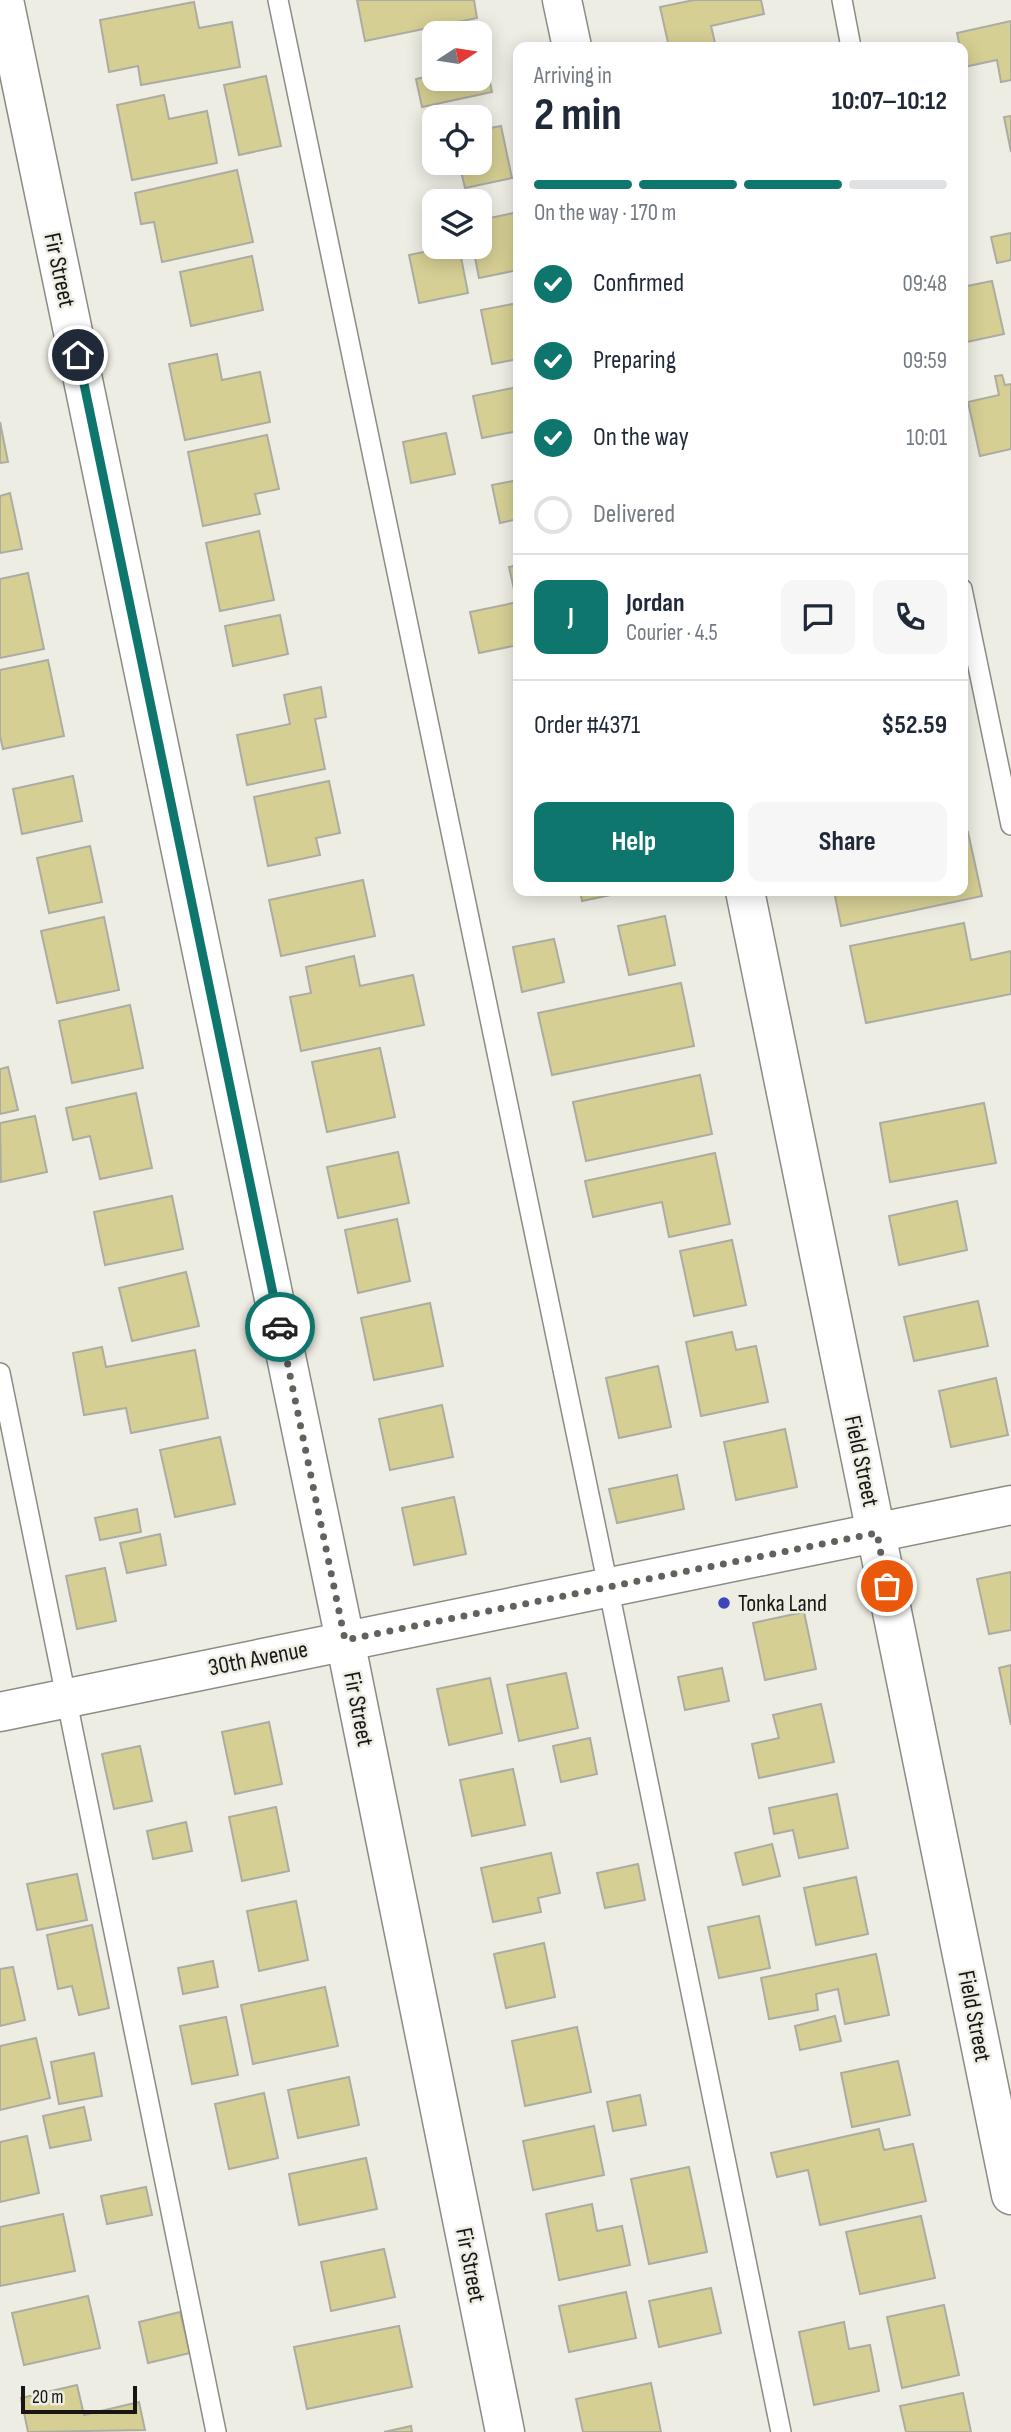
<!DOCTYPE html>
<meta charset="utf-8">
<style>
:root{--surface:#fff;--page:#f6f6f7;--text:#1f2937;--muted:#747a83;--line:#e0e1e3;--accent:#0f766e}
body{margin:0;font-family:"Sofia Sans Condensed",sans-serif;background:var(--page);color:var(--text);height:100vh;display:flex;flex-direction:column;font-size:26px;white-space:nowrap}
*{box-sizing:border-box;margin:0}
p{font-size:23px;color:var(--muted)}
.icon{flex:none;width:38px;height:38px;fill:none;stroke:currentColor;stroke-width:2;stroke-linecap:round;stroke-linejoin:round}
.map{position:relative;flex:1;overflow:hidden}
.panel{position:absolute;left:513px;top:42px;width:455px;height:854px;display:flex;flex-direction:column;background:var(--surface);border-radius:14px;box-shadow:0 4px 18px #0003}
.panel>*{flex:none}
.needle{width:46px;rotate:78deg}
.buttons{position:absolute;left:422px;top:21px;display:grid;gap:14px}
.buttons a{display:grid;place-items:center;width:70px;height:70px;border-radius:14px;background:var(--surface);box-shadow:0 4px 18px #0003;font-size:35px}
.scale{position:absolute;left:21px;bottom:18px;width:116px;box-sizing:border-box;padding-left:7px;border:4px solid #171613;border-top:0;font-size:19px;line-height:24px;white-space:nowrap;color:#171613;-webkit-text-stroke:5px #edede4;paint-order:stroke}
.pin{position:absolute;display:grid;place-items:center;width:60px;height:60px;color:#fff;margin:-30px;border:4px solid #fff;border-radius:50%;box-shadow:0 2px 7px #0007}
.courier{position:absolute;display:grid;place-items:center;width:70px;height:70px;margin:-35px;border:5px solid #0f766e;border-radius:50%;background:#fff;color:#222;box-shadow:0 2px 9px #0007}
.overview em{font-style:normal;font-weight:700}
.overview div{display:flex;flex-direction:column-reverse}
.overview{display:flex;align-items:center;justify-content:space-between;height:119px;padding:0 21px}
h1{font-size:46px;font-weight:700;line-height:52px}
.bar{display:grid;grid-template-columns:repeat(4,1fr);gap:10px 7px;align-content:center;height:84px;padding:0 21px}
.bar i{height:9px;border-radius:5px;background:var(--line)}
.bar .active{background:var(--accent)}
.bar p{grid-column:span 4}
.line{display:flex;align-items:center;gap:18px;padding:0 21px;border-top:2px solid var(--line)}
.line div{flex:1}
.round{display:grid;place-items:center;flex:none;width:74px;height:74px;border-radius:14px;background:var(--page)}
ol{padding:0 21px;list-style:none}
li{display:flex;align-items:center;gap:21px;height:77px}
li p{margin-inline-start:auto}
li .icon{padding:7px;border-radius:50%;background:var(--accent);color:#fff;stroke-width:4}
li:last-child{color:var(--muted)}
li i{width:38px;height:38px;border:4px solid var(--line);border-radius:50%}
.primary-button{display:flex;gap:14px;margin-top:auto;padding:14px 21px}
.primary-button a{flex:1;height:80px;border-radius:14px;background:var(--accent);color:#fff;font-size:28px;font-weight:700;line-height:80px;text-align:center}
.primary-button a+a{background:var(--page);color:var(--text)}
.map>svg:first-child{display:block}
.building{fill:#d5cf94;stroke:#acaca3;stroke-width:2}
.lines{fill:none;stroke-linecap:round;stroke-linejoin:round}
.service-casing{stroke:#8c8b84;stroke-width:22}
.minor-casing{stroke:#8c8b84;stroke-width:41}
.tertiary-casing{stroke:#8c8b84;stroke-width:41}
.service{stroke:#fff;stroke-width:19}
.minor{stroke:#fff;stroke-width:38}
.tertiary{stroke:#fff;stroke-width:38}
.done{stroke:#62615c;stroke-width:7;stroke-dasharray:0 12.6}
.route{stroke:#0f766e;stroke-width:9}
.poi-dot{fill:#3c45b9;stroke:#edede4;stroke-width:2.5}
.labels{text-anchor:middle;stroke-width:5;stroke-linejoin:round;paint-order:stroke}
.street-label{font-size:24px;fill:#171613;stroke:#edede4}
.poi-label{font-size:24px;fill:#171613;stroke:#edede4;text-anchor:start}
</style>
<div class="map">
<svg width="1011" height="2432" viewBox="0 0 1011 2432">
<rect width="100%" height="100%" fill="#edede4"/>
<g class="building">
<path d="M 357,0 L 474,0 L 477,18 L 365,41 Z"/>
<path d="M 694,0 L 761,0 L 764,14 L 711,26 L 716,47 L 669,47 L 660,7 Z"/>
<path d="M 194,2 L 199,28 L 232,22 L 240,67 L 141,85 L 138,66 L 109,72 L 100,20 Z"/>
<path d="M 1011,21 L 1011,80 L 1001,82 L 997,60 L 964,67 L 962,47 L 960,47 L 957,33 Z"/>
<path d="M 480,37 L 492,92 L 422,107 L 416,79 L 434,75 L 434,79 L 480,79 Z"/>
<path d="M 266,76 L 281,146 L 239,155 L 224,85 Z"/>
<path d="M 164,95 L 169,119 L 207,111 L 217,163 L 132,180 L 117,105 Z"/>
<path d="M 1011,116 L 1011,152 L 1004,117 Z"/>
<path d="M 501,126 L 512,178 L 465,188 L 459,163 L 480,163 L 480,130 Z"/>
<path d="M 237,170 L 253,242 L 162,262 L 154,222 L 141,224 L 135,193 Z"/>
<path d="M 518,212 L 518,270 L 479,278 L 473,247 L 480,247 L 480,220 Z"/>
<path d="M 1011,233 L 1011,260 L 997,263 L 991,237 Z"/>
<path d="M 448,247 L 459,247 L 468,293 L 419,303 L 409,255 Z"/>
<path d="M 252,256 L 263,310 L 191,326 L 180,272 Z"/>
<path d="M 992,281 L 1004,334 L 962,343 L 962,287 Z"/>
<path d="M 518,303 L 518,359 L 492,364 L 481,310 Z"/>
<path d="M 217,354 L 222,380 L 260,372 L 270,422 L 185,440 L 169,364 Z"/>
<path d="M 1002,375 L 1005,385 L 1011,384 L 1011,449 L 980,456 L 968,402 L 999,395 L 995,376 Z"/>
<path d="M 518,387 L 518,433 L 518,431 L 482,438 L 473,396 Z"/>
<path d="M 0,422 L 8,462 L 0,463 Z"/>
<path d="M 446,433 L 455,474 L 411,483 L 403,442 Z"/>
<path d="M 267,435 L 279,489 L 255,494 L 260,514 L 203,526 L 188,452 Z"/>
<path d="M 518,480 L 518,519 L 500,523 L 492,485 Z"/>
<path d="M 10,493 L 22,549 L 0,553 L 0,496 Z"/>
<path d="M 259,531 L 274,600 L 220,611 L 206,543 Z"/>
<path d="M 518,565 L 518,593 L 515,594 L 509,567 Z"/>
<path d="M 28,573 L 44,649 L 0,658 L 0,579 Z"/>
<path d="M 518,602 L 518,645 L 479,653 L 470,612 Z"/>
<path d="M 280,615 L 288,654 L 233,666 L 225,626 Z"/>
<path d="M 48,660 L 64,736 L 3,749 L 0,736 L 0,670 Z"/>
<path d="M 321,687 L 326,717 L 315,719 L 325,769 L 247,785 L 237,735 L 290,724 L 284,695 Z"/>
<path d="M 73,776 L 82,821 L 22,834 L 13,789 Z"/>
<path d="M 329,781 L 340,833 L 316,838 L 320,855 L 268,866 L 254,797 Z"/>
<path d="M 968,832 L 982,896 L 841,926 L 834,891 L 962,891 L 962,833 Z"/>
<path d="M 90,846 L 102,902 L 49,913 L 37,858 Z"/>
<path d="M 363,880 L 375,936 L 281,956 L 269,900 Z"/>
<path d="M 580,891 L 619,891 L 620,893 L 582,901 Z"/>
<path d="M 665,916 L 675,965 L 629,975 L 618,926 Z"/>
<path d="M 104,917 L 119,990 L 57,1003 L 41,931 Z"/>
<path d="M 964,923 L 971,960 L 1011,951 L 1011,994 L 866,1023 L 850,946 Z"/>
<path d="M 554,939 L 564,982 L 522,992 L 513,947 Z"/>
<path d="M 354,956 L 360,986 L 413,975 L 424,1025 L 301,1051 L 290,997 L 311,993 L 306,967 Z"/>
<path d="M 681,983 L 694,1046 L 552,1075 L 538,1013 Z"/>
<path d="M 130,1005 L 143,1068 L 72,1083 L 59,1021 Z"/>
<path d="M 380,1048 L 395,1117 L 327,1132 L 312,1062 Z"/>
<path d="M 8,1067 L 18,1110 L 0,1114 L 0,1069 Z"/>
<path d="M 700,1075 L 712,1134 L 586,1161 L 573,1102 Z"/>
<path d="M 136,1093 L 152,1168 L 100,1179 L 90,1136 L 73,1140 L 66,1108 Z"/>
<path d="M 984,1103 L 996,1163 L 890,1182 L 880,1123 Z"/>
<path d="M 35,1116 L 47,1172 L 1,1182 L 0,1123 Z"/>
<path d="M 398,1152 L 409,1203 L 338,1218 L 327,1167 Z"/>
<path d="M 715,1153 L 730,1224 L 669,1237 L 662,1202 L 593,1217 L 585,1181 Z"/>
<path d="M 172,1196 L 183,1249 L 105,1265 L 94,1212 Z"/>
<path d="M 957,1201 L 967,1250 L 899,1265 L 889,1216 Z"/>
<path d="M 397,1219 L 410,1281 L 358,1293 L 345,1230 Z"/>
<path d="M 732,1240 L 746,1305 L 694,1316 L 680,1251 Z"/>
<path d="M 186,1272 L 199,1326 L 132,1341 L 119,1288 Z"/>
<path d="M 978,1301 L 988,1346 L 914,1361 L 904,1317 Z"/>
<path d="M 430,1303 L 443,1366 L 374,1380 L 361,1318 Z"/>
<path d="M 732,1332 L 736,1350 L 756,1346 L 768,1402 L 701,1416 L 686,1342 Z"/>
<path d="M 102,1347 L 106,1367 L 195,1350 L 208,1418 L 131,1433 L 126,1408 L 84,1415 L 73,1353 Z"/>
<path d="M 658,1366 L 671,1427 L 619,1438 L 606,1378 Z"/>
<path d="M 996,1378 L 1008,1435 L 951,1447 L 939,1391 Z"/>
<path d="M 442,1405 L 453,1457 L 390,1470 L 379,1419 Z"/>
<path d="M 785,1429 L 797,1487 L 736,1500 L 724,1442 Z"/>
<path d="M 220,1437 L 235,1504 L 175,1517 L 160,1450 Z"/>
<path d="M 677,1475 L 684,1509 L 617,1523 L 609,1489 Z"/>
<path d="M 454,1497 L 466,1554 L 414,1565 L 402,1508 Z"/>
<path d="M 137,1509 L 141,1532 L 100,1540 L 95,1518 Z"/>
<path d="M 160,1534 L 166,1565 L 127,1573 L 120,1543 Z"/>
<path d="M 105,1568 L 116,1621 L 77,1629 L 66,1576 Z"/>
<path d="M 1011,1572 L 1011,1630 L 989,1634 L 977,1579 Z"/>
<path d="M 804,1612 L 816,1669 L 765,1680 L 753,1623 Z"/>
<path d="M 1011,1665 L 1011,1725 L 999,1668 Z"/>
<path d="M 722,1668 L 729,1701 L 685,1710 L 678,1677 Z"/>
<path d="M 566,1673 L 578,1728 L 519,1741 L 507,1685 Z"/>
<path d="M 490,1678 L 502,1733 L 449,1745 L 437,1689 Z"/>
<path d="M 821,1704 L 834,1762 L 759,1778 L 752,1744 L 779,1738 L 773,1715 Z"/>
<path d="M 269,1722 L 282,1784 L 235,1794 L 222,1732 Z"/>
<path d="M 590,1738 L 597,1774 L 561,1782 L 553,1746 Z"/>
<path d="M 140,1746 L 152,1801 L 114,1809 L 102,1754 Z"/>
<path d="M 513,1769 L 525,1825 L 472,1836 L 460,1780 Z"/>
<path d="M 837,1794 L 848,1848 L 799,1858 L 793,1830 L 774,1834 L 769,1808 Z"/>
<path d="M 276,1807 L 289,1871 L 242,1881 L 229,1817 Z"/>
<path d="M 186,1822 L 192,1851 L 153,1859 L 147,1831 Z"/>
<path d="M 772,1844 L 780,1876 L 743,1885 L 735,1853 Z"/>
<path d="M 551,1853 L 560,1893 L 538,1898 L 541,1912 L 493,1922 L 481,1868 Z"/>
<path d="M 638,1864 L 645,1900 L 605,1908 L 597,1873 Z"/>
<path d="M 77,1874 L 87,1920 L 37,1930 L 27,1884 Z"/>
<path d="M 856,1877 L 868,1934 L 816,1945 L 804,1888 Z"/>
<path d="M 296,1901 L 308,1960 L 259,1971 L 247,1911 Z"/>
<path d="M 759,1916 L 770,1968 L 719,1978 L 708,1927 Z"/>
<path d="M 92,1925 L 109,2008 L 79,2015 L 72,1986 L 58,1989 L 47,1935 Z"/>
<path d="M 544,1943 L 555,1997 L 506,2008 L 494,1954 Z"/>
<path d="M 876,1954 L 889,2015 L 845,2024 L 838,1989 L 816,1994 L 818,2010 L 769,2019 L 761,1978 Z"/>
<path d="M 213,1961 L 218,1987 L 183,1994 L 178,1968 Z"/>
<path d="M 13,1967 L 25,2020 L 0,2026 L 0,1969 Z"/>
<path d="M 325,1987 L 338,2046 L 253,2064 L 241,2005 Z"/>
<path d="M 835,2016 L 841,2041 L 800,2050 L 795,2026 Z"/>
<path d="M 226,2017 L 238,2075 L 192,2084 L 180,2026 Z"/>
<path d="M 577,2027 L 591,2092 L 525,2106 L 512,2041 Z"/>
<path d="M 36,2038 L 50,2098 L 0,2110 L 0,2046 Z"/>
<path d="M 94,2053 L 102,2096 L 59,2104 L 51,2062 Z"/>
<path d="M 898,2061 L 910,2115 L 852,2127 L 841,2073 Z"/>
<path d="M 349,2077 L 359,2125 L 298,2138 L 288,2090 Z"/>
<path d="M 264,2093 L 278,2158 L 229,2169 L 215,2104 Z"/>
<path d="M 640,2095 L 646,2125 L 613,2131 L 607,2102 Z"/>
<path d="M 84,2107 L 91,2140 L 50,2148 L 43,2116 Z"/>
<path d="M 594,2126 L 604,2175 L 533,2190 L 523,2141 Z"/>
<path d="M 879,2129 L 884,2150 L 913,2144 L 926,2201 L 820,2225 L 808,2170 L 777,2177 L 771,2153 Z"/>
<path d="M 27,2136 L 39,2193 L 0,2202 L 0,2142 Z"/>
<path d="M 366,2158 L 377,2209 L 299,2225 L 289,2174 Z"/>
<path d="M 689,2167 L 707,2252 L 649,2264 L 631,2179 Z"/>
<path d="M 146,2187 L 152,2215 L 107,2224 L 101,2196 Z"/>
<path d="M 592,2204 L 597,2231 L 622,2226 L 630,2265 L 559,2280 L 546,2214 Z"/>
<path d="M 63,2214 L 75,2271 L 0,2286 L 0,2227 Z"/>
<path d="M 921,2216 L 935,2278 L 860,2294 L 846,2232 Z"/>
<path d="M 384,2249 L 395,2297 L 331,2311 L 321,2262 Z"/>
<path d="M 711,2288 L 721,2333 L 659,2347 L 649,2301 Z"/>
<path d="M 626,2292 L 636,2338 L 569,2352 L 559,2306 Z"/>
<path d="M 88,2296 L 100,2348 L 24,2365 L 12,2313 Z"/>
<path d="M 944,2305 L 959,2375 L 902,2388 L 887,2317 Z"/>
<path d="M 180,2312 L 190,2353 L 148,2363 L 139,2322 Z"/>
<path d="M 844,2322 L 849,2349 L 870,2345 L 879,2391 L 814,2405 L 799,2332 Z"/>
<path d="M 399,2326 L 412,2387 L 307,2409 L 294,2347 Z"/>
<path d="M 651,2383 L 661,2432 L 583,2432 L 576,2399 Z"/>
<path d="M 77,2385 L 84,2415 L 139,2402 L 145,2430 L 28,2432 L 21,2398 Z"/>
<path d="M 963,2393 L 971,2432 L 906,2432 L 900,2406 Z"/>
<path d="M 411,2426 L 412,2432 L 384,2432 Z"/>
</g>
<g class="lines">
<defs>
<g id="service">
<path d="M 278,0 L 608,1586 L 781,2432"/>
<path d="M 842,0 L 851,47"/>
<path d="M 962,589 L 1011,825"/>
<path d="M 0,1373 L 216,2432"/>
</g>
<g id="minor">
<path d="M 4,0 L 345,1640 L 505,2432"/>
<path d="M 562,0 L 572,47"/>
<path d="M 745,891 L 1011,2195"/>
</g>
<path id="tertiary" d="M 0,1712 L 1011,1505"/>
</defs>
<use href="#service" class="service-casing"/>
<use href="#minor" class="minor-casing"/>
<use href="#tertiary" class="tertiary-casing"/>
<use href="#service" class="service"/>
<use href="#minor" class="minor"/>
<use href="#tertiary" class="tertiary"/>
</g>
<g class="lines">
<path class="done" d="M 280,1327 L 345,1640 L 877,1533 L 887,1586"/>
<path class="route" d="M 78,355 L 280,1327"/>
</g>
<circle class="poi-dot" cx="724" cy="1603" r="7"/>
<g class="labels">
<g class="street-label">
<text transform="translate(60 270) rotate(78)" y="8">Fir Street</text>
<text transform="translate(862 1461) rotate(78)" y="8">Field Street</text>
<text transform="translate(258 1658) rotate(-11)" y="8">30th Avenue</text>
<text transform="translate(359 1709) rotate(79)" y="8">Fir Street</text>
<text transform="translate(975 2016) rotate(79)" y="8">Field Street</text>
<text transform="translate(471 2265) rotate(79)" y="8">Fir Street</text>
</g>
<g class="poi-label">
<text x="738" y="1611">Tonka Land</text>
</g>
</g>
</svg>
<div class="buttons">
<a><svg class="needle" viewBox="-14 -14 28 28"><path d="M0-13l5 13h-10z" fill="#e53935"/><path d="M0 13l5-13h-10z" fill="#747a83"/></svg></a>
<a><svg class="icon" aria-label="locate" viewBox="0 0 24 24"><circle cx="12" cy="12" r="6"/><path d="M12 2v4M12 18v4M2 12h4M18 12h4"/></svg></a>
<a><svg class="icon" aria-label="layers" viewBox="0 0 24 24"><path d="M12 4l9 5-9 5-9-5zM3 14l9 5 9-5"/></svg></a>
</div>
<div class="scale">20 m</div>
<div class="pin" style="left:887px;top:1586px;background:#ea580c"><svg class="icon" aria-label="bag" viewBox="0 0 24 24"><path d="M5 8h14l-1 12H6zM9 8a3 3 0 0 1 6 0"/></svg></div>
<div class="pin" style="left:78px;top:355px;background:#1f2937"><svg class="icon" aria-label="home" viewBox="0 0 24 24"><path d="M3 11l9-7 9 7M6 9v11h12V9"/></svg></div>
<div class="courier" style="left:280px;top:1327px"><svg class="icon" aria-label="car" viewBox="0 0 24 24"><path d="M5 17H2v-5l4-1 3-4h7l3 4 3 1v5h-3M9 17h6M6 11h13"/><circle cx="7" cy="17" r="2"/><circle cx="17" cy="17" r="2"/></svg></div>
<section class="panel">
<div class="overview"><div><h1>2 min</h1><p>Arriving in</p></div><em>10:07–10:12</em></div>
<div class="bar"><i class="active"></i><i class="active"></i><i class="active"></i><i></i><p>On the way · 170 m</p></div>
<ol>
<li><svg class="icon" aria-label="check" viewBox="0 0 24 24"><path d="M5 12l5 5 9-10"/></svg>Confirmed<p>09:48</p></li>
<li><svg class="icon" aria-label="check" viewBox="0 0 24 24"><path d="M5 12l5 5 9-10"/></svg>Preparing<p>09:59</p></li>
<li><svg class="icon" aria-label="check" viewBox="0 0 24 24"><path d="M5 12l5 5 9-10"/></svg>On the way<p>10:01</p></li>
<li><i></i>Delivered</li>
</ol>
<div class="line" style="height:126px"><b class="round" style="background:var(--accent);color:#fff">J</b><div><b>Jordan</b><p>Courier · 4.5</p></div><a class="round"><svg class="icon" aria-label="chat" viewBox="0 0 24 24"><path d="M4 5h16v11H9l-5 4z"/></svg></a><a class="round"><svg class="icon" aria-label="phone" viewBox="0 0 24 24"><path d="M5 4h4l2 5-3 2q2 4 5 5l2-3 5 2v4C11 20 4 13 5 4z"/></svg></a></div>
<div class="line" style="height:91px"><div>Order #4371</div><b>$52.59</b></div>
<div class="primary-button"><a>Help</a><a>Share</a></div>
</section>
</div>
